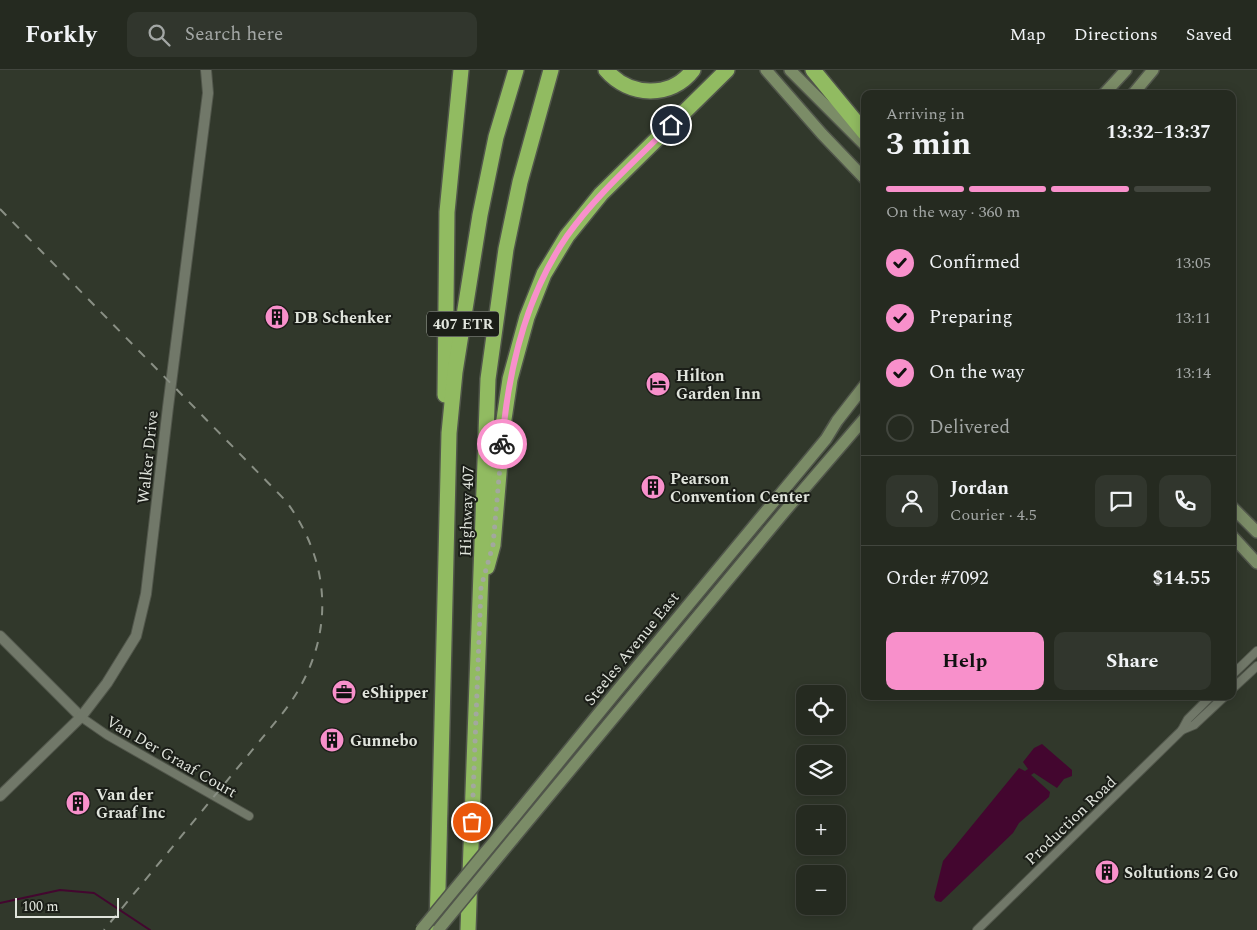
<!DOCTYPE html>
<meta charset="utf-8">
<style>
:root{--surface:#252a20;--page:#31362d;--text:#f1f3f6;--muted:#a3a7a5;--line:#42463e;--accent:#f890cb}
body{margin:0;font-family:Spectral,serif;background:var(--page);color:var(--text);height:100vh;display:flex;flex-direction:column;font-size:19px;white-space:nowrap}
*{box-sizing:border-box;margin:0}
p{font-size:16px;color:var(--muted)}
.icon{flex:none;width:28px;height:28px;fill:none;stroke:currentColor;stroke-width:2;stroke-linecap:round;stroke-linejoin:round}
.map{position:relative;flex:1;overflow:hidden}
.details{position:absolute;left:861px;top:20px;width:375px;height:610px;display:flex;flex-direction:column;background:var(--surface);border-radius:10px;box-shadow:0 2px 12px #0003,0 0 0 1px var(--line)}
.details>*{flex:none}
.tools{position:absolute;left:796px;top:615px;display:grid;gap:10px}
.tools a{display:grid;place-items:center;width:50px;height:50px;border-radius:10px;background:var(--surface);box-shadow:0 2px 12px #0003,0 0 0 1px var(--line);font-size:25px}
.scale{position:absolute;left:15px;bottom:12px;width:104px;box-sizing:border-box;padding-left:5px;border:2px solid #e0e4dc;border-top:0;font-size:14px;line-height:18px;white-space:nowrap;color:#e0e4dc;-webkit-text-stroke:4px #1b1e18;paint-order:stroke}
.pin{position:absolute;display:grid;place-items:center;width:42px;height:42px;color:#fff;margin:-21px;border:2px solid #fff;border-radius:50%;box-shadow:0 1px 5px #0007}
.courier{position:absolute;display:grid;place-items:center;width:50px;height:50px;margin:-25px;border:4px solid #f890cb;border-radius:50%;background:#fff;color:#222;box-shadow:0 1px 6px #0007}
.overview em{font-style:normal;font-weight:700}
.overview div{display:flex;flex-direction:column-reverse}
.overview{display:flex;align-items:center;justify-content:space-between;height:85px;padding:0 25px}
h1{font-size:32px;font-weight:700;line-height:38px}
.bar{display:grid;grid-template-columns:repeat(4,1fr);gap:8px 5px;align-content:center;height:60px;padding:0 25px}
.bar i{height:6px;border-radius:4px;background:var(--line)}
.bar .on{background:var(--accent)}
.bar p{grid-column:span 4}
.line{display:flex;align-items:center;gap:12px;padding:0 25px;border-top:1px solid var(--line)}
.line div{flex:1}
.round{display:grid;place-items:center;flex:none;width:52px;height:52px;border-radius:10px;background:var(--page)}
ol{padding:0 25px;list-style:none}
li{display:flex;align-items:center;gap:15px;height:55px}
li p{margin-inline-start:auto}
li .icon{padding:5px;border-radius:50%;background:var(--accent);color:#111;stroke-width:4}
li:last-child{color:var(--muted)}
li i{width:28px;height:28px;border:2px solid var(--line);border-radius:50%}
.primary-button{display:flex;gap:10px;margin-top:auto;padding:10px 25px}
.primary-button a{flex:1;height:58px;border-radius:10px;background:var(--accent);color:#111;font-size:20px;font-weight:700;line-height:58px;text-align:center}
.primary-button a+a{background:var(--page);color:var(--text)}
header{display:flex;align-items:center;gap:30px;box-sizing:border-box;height:70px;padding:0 25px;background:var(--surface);border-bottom:1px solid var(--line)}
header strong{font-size:24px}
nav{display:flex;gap:28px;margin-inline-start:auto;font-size:18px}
.search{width:350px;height:45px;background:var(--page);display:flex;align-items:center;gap:12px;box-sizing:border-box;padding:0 18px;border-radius:10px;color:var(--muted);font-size:19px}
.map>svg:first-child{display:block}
.water{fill:#43062f}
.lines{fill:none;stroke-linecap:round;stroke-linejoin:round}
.stream{stroke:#43062f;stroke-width:2}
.minor-casing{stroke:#51564b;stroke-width:10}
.tertiary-casing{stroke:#51564b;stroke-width:12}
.secondary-casing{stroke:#51564b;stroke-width:14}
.motorway-casing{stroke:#51564b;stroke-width:18}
.minor{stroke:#717869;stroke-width:8}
.tertiary{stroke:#717869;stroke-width:10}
.secondary{stroke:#7b8c67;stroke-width:11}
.motorway{stroke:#91bb61;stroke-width:15}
.rail{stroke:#898f84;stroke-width:2;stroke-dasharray:9 9;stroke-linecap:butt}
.secondary-bridge-casing{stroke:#51564b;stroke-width:14;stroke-linecap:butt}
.secondary-bridge{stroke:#7b8c67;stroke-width:11}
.done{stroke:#a3a89e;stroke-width:5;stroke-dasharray:0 9}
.route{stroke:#f890cb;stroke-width:6}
.labels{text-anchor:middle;stroke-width:4;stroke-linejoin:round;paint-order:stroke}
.shield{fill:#1b1e18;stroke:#a5a9a1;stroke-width:1}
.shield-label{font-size:15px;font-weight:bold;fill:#e0e4dc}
.poi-label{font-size:16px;font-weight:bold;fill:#e0e4dc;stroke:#1b1e18;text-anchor:start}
.street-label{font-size:16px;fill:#e0e4dc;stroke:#1b1e18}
</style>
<header>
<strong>Forkly</strong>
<div class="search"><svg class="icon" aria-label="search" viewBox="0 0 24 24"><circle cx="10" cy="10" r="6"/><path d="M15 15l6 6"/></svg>Search here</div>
<nav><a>Map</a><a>Directions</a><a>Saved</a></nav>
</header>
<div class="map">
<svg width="1257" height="860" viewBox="0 0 1257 860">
<rect width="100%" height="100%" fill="#31382b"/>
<path class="water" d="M 1042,674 L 1072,700 L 1072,706 L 1064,709 L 1057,718 L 1034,703 L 1031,705 L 1050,722 L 1049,727 L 1019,753 L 1013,763 L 941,832 L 936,831 L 934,827 L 943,791 L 1019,698 L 1025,701 L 1028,699 L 1023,692 L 1034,678 Z"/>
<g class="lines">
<path class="stream" d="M 0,833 L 60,820 L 94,823 L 150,860"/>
<defs>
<g id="minor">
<path d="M 1232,605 L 1257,581"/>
<path d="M 1232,619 L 1257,596"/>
<path d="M 81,647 L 107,665 L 249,746"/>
<path d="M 1182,660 L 1194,655 L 1225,626"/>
<path d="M 977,860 L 1182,660 L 1188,649 L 1211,626"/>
</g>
<g id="tertiary">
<path d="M 0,566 L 81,647"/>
<path d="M 0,726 L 81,647 L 107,613 L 136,566 L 146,524 L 168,337 L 208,23 L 206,0"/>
</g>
<g id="secondary">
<path d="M 766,0 L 822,64 L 865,109"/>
<path d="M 790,0 L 865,75"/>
<path d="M 1104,24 L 1126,0"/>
<path d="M 1133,24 L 1153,0"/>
<path d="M 1232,437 L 1257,462"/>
<path d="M 1232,466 L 1257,493"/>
<path d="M 515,746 L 616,622 L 826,369 L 837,351 L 865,315"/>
<path d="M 513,769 L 785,441 L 865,348"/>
</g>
<g id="motorway">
<path d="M 606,0 C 629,27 671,29 693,0"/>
<path d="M 813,0 L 865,63"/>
<path d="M 445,325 L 447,142 L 461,0"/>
<path d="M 487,497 L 493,475 L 503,356 L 510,309 L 527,247 L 544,204 L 567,166 L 601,124 L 727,0"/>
<path d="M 437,860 L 449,363 L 455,302 L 480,145 L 496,67 L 516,0"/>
<path d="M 468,860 L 488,309 L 506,179 L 520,112 L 551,0"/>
</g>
</defs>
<use href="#minor" class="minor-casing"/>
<use href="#tertiary" class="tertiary-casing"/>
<use href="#secondary" class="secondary-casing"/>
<use href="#motorway" class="motorway-casing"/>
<use href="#minor" class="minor"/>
<use href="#tertiary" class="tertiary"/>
<use href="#secondary" class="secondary"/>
<use href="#motorway" class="motorway"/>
<path class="rail" d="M 0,139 L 286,431 C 336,499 334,578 282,644 L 104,860"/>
<defs>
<g id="secondary-bridge">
<path d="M 421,860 L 515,746"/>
<path d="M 438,860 L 513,769"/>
</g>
</defs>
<use href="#secondary-bridge" class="secondary-bridge-casing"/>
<use href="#secondary-bridge" class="secondary-bridge"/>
</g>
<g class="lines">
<path class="done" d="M 472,752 L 481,517 L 493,475 L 502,374"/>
<path class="route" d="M 502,374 C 508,301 525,227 567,166 C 596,125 635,91 671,55"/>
</g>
<defs>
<symbol id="building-disc" viewBox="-11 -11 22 22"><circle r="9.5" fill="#f890cb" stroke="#1b1e18"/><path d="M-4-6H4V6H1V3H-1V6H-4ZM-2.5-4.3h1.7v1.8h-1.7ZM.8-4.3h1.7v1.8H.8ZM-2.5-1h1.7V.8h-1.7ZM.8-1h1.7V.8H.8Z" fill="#111"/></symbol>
<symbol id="hotel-disc" viewBox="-11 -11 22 22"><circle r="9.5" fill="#f890cb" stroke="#1b1e18"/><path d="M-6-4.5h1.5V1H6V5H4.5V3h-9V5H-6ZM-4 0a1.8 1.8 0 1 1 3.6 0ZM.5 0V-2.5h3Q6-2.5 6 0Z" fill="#111"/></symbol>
<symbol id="office-disc" viewBox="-11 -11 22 22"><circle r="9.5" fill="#f890cb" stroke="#1b1e18"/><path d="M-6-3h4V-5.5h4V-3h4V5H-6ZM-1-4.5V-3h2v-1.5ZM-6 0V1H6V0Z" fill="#111"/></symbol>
</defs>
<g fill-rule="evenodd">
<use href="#building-disc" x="263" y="233" width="28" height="28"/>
<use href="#hotel-disc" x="644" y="300" width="28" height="28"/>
<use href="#building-disc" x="639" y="403" width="28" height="28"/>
<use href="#office-disc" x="330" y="608" width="28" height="28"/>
<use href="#building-disc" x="318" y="656" width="28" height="28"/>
<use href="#building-disc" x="64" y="719" width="28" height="28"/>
<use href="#building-disc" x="1093" y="788" width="28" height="28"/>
</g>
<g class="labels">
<rect class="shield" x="427" y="241.5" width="72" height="25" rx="4"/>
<g class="shield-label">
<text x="463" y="259">407 ETR</text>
</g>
<g class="poi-label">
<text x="294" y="253">DB Schenker</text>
<text x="676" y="311">Hilton<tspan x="676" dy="18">Garden Inn</tspan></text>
<text x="670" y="414">Pearson<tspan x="670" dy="18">Convention Center</tspan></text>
<text x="362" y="628">eShipper</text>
<text x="350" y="676">Gunnebo</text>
<text x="96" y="730">Van der<tspan x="96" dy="18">Graaf Inc</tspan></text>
<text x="1124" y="808">Soltutions 2 Go</text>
</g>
<g class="street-label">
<text transform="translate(147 387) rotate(-84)" y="6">Walker Drive</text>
<text transform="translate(466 441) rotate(-88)" y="6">Highway 407</text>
<text transform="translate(631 578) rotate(-51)" y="6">Steeles Avenue East</text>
<text transform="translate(172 686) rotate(30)" y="6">Van Der Graaf Court</text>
<text transform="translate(1070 750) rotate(-44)" y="6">Production Road</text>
</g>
</g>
</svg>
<div class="tools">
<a><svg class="icon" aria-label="locate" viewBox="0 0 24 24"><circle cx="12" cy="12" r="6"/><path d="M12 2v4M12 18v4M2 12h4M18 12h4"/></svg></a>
<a><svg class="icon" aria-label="layers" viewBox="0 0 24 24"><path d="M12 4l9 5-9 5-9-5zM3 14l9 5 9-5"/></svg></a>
<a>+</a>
<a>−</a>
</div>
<div class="scale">100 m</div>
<div class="pin" style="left:472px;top:752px;background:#ea580c"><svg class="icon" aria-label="bag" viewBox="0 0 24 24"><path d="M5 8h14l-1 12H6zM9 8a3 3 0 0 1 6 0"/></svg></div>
<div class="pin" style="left:671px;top:55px;background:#1f2937"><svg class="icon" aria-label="home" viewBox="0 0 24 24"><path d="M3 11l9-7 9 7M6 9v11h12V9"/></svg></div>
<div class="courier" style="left:502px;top:374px"><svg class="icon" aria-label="bike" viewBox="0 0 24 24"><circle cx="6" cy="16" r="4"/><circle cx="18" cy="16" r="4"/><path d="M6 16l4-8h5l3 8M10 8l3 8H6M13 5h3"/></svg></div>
<section class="details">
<div class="overview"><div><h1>3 min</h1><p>Arriving in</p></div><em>13:32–13:37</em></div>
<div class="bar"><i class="on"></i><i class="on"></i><i class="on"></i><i></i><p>On the way · 360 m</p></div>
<ol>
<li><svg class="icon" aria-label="check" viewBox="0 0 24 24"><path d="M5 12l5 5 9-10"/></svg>Confirmed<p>13:05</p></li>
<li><svg class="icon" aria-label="check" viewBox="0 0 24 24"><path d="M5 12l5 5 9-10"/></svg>Preparing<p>13:11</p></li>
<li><svg class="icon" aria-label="check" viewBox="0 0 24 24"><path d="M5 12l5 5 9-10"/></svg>On the way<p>13:14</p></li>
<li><i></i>Delivered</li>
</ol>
<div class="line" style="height:90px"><a class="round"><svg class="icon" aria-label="person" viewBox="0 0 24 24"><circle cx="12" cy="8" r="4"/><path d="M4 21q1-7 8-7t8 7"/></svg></a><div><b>Jordan</b><p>Courier · 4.5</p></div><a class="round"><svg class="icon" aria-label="chat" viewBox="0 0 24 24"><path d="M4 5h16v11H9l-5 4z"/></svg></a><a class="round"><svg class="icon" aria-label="phone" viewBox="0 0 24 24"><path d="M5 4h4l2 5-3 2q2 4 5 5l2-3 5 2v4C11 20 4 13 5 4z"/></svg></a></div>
<div class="line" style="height:65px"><div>Order #7092</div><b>$14.55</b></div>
<div class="primary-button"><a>Help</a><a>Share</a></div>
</section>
</div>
